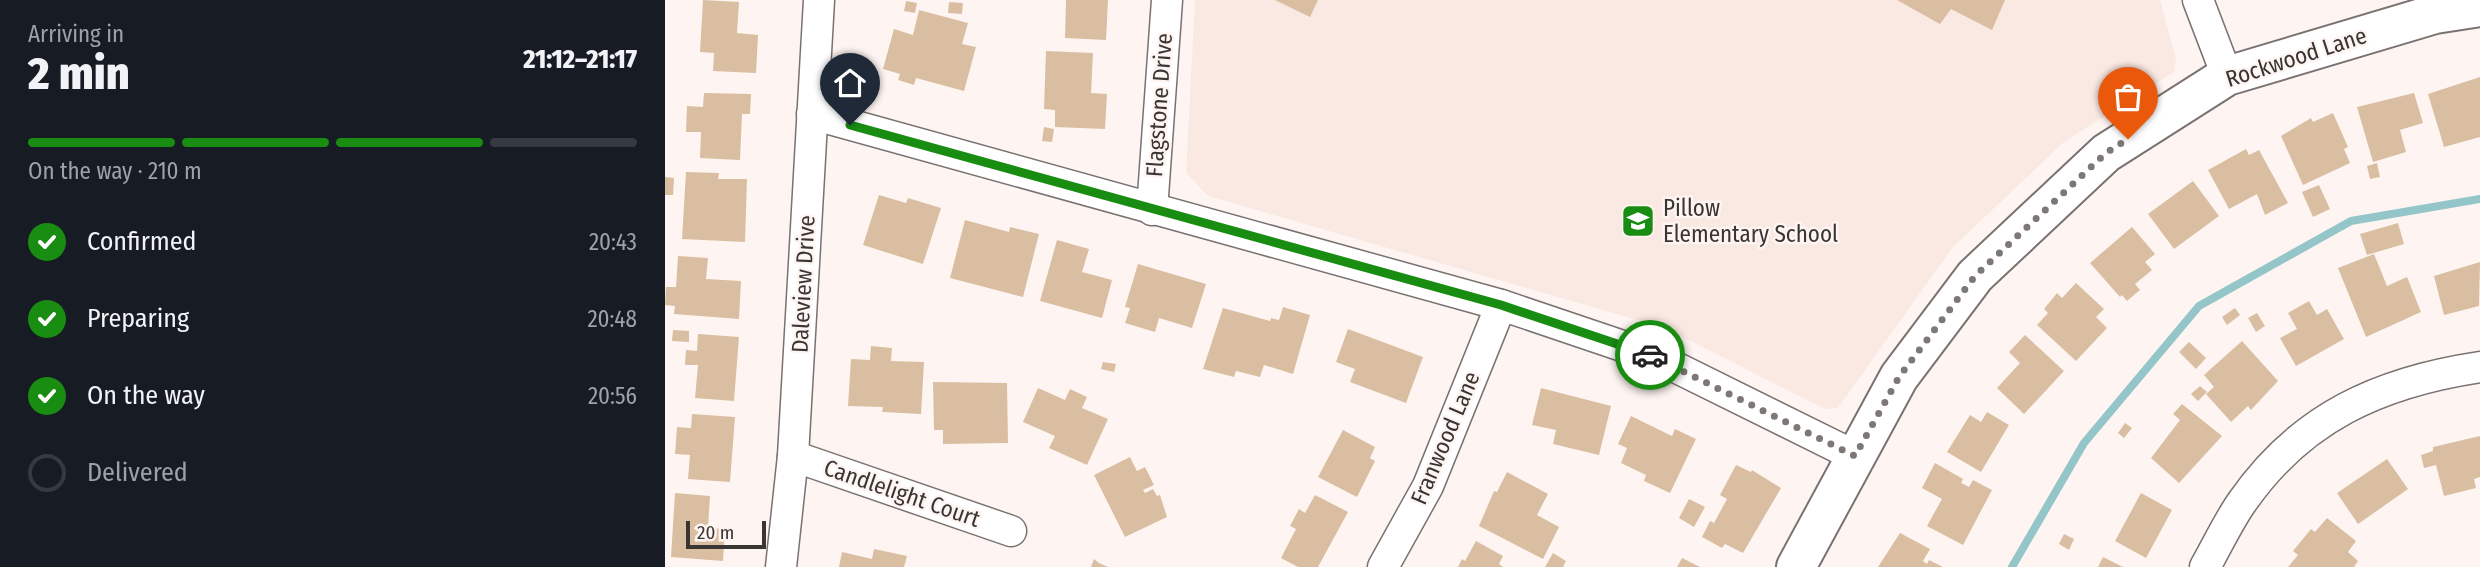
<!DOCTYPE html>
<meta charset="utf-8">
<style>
:root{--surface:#171b24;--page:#20242c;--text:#f1f3f6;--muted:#9ea1a6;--line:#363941;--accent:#198c12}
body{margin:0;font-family:"Fira Sans Condensed",sans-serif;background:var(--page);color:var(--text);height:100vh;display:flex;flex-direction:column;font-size:26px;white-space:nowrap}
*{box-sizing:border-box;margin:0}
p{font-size:23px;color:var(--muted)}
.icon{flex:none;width:38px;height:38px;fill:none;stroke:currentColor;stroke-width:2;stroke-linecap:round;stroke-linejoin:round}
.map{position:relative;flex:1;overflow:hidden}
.panel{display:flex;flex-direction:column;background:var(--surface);width:665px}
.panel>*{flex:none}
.scale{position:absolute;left:21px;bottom:18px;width:80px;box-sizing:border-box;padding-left:7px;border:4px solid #383533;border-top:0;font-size:19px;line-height:24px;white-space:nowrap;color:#383533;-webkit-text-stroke:5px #fef5f2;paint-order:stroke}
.pin{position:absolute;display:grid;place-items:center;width:60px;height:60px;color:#fff;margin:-72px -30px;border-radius:50% 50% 50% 0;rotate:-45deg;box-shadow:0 0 7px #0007}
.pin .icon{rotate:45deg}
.courier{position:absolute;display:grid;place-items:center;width:70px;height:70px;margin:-35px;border:5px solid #198c12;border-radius:50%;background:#fff;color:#222;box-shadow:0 2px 9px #0007}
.head em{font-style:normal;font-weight:800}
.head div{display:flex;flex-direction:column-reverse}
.head{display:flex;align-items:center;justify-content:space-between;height:119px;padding:0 28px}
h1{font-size:46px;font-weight:800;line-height:52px}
.bar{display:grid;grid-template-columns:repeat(4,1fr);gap:10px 7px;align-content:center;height:84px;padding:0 28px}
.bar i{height:9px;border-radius:5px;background:var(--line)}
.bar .current{background:var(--accent)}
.bar p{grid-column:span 4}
ol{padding:0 28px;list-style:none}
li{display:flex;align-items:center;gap:21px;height:77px}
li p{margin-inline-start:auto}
li .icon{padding:7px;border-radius:50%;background:var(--accent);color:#fff;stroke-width:4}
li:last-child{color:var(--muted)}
li i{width:38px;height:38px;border:4px solid var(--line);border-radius:50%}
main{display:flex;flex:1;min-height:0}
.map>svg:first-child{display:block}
.built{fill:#fae8e2}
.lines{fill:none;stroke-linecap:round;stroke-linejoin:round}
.stream{stroke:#94c5c8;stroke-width:8}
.building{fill:#dabea1}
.minor-casing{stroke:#7a7270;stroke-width:33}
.tertiary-casing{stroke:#7a7270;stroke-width:42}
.minor{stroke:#fff;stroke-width:30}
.tertiary{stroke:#fff;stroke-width:38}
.done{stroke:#7d7876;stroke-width:7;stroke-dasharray:0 12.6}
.route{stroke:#198c12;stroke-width:9}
.labels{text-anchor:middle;stroke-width:5;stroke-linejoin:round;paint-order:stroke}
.street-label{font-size:23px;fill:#383533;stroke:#fef5f2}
.poi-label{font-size:23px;fill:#383533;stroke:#fef5f2;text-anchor:start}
</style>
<main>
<section class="panel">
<div class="head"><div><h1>2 min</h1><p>Arriving in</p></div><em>21:12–21:17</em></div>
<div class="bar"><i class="current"></i><i class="current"></i><i class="current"></i><i></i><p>On the way · 210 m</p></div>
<ol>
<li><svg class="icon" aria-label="check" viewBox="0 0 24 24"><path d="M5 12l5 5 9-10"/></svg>Confirmed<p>20:43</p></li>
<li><svg class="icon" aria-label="check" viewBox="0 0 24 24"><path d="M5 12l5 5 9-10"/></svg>Preparing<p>20:48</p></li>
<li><svg class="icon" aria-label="check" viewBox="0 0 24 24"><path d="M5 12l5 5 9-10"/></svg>On the way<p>20:56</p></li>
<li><i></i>Delivered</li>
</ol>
</section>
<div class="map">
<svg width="1815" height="567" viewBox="0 0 1815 567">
<rect width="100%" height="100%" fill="#fef5f2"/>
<path class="built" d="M 530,0 L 1495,0 L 1511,59 L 1509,72 L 1399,142 L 1288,247 L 1173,408 L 1160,409 L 1000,328 L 543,196 L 521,173 Z"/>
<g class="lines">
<path class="stream" d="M 1347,567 L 1419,443 L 1534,306 L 1686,221 L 1815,199"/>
</g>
<g class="building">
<path d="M 38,0 L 74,2 L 72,33 L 93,35 L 91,73 L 48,71 L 49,53 L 35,52 Z"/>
<path d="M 401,0 L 443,0 L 441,40 L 400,38 Z"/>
<path d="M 610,0 L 653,0 L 645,17 Z"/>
<path d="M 1232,0 L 1340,0 L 1327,30 L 1286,9 L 1275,24 Z"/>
<path d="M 241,1 L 252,3 L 250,13 L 239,11 Z"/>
<path d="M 284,2 L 298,3 L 297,14 L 283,13 Z"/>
<path d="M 254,10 L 303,23 L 297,44 L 311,47 L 299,91 L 251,78 L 249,85 L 233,80 L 235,74 L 218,69 L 229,29 L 248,35 Z"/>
<path d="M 381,51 L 428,53 L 426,93 L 442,94 L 440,129 L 390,127 L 390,110 L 379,109 Z"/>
<path d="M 1815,77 L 1815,137 L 1779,147 L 1763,94 Z"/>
<path d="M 39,93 L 86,94 L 85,114 L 77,114 L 75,160 L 35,158 L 36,132 L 21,132 L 22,106 L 38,107 Z"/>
<path d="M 1749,93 L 1758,123 L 1735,130 L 1741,152 L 1708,162 L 1692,107 Z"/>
<path d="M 1668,113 L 1683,147 L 1679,149 L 1685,163 L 1638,185 L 1616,136 L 1646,118 L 1648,122 Z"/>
<path d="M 379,127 L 389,129 L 387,142 L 377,141 Z"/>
<path d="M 1581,149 L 1584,155 L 1594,150 L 1623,203 L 1600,215 L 1592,194 L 1564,209 L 1543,170 Z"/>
<path d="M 1712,163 L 1715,177 L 1705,179 L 1702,166 Z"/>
<path d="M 21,172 L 54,173 L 53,179 L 82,179 L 80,242 L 17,239 Z"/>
<path d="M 0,177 L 9,178 L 8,195 L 0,195 Z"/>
<path d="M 1528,181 L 1554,216 L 1509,249 L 1483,214 Z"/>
<path d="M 1654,185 L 1665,209 L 1648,217 L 1637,192 Z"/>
<path d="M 214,195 L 241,203 L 243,198 L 276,208 L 258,264 L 198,245 Z"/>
<path d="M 300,220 L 344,232 L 345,227 L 374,234 L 358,297 L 285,278 Z"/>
<path d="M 1733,223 L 1739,244 L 1702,255 L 1695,234 Z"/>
<path d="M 1467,227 L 1490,254 L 1480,262 L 1487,270 L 1470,284 L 1475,290 L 1462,301 L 1457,295 L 1455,297 L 1425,263 Z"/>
<path d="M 392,240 L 424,249 L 417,272 L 447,280 L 437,318 L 375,301 Z"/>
<path d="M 1709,254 L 1722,286 L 1742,277 L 1756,312 L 1701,337 L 1673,268 Z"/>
<path d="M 13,256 L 43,258 L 41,279 L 76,281 L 74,319 L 9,314 L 10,306 L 0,305 L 1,287 L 11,287 Z"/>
<path d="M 1815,262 L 1814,306 L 1779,315 L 1769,276 Z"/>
<path d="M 473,264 L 541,284 L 527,328 L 494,318 L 490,332 L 460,323 L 465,308 L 460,307 Z"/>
<path d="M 1411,283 L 1439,309 L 1431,317 L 1442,328 L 1411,361 L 1372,325 L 1383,313 L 1379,309 L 1392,293 L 1397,298 Z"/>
<path d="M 1644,301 L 1652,315 L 1662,309 L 1679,339 L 1631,366 L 1615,338 L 1632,329 L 1623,313 Z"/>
<path d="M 618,307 L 645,315 L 628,374 L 599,365 L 595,377 L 571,371 L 569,377 L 538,369 L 558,308 L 605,321 L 606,318 L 614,320 Z"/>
<path d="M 1570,308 L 1575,315 L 1562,325 L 1557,317 Z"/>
<path d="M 1592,313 L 1600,326 L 1591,332 L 1583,318 Z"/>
<path d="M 683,329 L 758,357 L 741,403 L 685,382 L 690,369 L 671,362 Z"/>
<path d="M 8,330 L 24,331 L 24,342 L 7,341 Z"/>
<path d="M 33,334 L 74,337 L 69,401 L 30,398 L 33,365 L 20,365 L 21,350 L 32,351 Z"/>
<path d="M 1360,335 L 1399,371 L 1359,414 L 1332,388 L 1355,363 L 1344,352 Z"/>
<path d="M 1577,341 L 1613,381 L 1586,410 L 1583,406 L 1566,422 L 1541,394 L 1549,387 L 1539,375 Z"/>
<path d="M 1524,342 L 1541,358 L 1531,369 L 1514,352 Z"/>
<path d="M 206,346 L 227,348 L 226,361 L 259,362 L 256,414 L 217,412 L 218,407 L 183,406 L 186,359 L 205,360 Z"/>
<path d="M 438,362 L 451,364 L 449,372 L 436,369 Z"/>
<path d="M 268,382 L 342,383 L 343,443 L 278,444 L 278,430 L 269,430 Z"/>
<path d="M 1535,386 L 1542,392 L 1533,401 L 1526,394 Z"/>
<path d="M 373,388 L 400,400 L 405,389 L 422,397 L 417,408 L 443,419 L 422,465 L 384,448 L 390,436 L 358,422 Z"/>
<path d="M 876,388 L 946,406 L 934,455 L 888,444 L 891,430 L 867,425 Z"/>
<path d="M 1517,404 L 1557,436 L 1514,483 L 1486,458 L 1515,420 L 1508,414 Z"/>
<path d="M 1322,412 L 1344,425 L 1316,472 L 1282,452 L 1305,415 L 1316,422 Z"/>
<path d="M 27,414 L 70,417 L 65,482 L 23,479 L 25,455 L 10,454 L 12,427 L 26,428 Z"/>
<path d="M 966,416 L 1007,436 L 1010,429 L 1031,439 L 1005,493 L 979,481 L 981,475 L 956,463 L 962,448 L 953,444 Z"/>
<path d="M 1460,423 L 1467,428 L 1459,438 L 1453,433 Z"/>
<path d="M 678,430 L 710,447 L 705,458 L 710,461 L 692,497 L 653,477 Z"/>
<path d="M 1815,436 L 1815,477 L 1809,479 L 1811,488 L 1779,496 L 1771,465 L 1759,468 L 1756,455 L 1768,451 L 1768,447 Z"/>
<path d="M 465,457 L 472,471 L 480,467 L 489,485 L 478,490 L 480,493 L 488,489 L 492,496 L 495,495 L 502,517 L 460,537 L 429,475 Z"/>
<path d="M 1722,459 L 1743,489 L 1693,524 L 1672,493 Z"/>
<path d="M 1270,463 L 1298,479 L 1296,483 L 1304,487 L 1308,480 L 1327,490 L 1298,545 L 1262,526 L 1277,499 L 1257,488 Z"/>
<path d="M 1071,465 L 1086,472 L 1087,470 L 1116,488 L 1078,553 L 1060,544 L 1057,548 L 1037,537 L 1045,521 L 1049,523 L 1062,499 L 1055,495 Z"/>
<path d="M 842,472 L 883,494 L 872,515 L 894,527 L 878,559 L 814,526 L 829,491 L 832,492 Z"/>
<path d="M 10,493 L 45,496 L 43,528 L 60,529 L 58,561 L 6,557 Z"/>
<path d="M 1476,493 L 1507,510 L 1481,558 L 1450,541 Z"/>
<path d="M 650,495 L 683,512 L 653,567 L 633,567 L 616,558 L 631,529 L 625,526 L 634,509 L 640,513 Z"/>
<path d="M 1024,499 L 1040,507 L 1029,527 L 1014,518 Z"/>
<path d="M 1662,518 L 1691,541 L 1683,552 L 1693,561 L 1689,567 L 1623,567 L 1633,555 L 1628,551 L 1646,529 L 1650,532 Z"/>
<path d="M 1235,533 L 1265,549 L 1258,561 L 1262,564 L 1264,560 L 1278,567 L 1213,567 Z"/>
<path d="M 1399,534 L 1409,539 L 1404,550 L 1394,544 Z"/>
<path d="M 811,541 L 838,556 L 834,564 L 838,567 L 793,567 L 797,559 L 800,561 Z"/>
<path d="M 209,549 L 242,556 L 239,567 L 174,567 L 177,552 L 207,559 Z"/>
<path d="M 888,553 L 901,561 L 898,567 L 880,567 Z"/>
<path d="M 1438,557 L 1458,567 L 1433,567 Z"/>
<path d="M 1017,558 L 1035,567 L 1012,567 Z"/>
<path d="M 429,559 L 434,563 L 443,567 L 426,567 Z"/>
</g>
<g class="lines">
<defs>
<g id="minor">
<path d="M 1533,0 L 1562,76"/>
<path d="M 147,114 L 836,305 L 990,357 L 1190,456"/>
<path d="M 487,210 L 502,0"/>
<path d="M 128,456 L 346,531"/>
<path d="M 116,567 L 128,456 L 154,0"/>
<path d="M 718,567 L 763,486 L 836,305"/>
<path d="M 1540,567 C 1552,546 1563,522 1577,502 C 1636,417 1715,382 1815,367"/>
</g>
<path id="tertiary" d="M 1131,567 L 1234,377 L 1310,276 L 1441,153 L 1562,76 L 1770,14 L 1815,7"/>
</defs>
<use href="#minor" class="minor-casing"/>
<use href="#tertiary" class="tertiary-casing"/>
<use href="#minor" class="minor"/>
<use href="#tertiary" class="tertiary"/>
</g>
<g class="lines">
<path class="done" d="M 985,355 L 1190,456 L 1234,377 L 1310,276 L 1441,153 L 1463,139"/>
<path class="route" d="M 185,125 L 836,305 L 985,355"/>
</g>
<defs>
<symbol id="school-square" viewBox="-11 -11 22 22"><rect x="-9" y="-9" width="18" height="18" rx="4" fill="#198c12" stroke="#fef5f2"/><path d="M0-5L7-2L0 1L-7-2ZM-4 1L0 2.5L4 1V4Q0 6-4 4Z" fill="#fff"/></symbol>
</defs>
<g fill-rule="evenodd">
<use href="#school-square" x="954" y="202" width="38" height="38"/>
</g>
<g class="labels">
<g class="street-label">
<text transform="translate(1631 57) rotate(-18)" y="8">Rockwood Lane</text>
<text transform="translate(494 105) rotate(-86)" y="8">Flagstone Drive</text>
<text transform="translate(138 284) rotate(-87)" y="8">Daleview Drive</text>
<text transform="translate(780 438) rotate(-67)" y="8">Franwood Lane</text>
<text transform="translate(237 493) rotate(19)" y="8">Candlelight Court</text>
</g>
<g class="poi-label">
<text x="998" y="216">Pillow<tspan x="998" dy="26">Elementary School</tspan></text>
</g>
</g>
</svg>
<div class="scale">20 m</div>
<div class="pin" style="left:1463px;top:139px;background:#ea580c"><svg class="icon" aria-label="bag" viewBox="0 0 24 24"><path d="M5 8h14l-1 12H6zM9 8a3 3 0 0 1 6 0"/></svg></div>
<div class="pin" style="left:185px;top:125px;background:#1f2937"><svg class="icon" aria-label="home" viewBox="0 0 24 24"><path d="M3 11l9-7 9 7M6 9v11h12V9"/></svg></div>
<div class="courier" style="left:985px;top:355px"><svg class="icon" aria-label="car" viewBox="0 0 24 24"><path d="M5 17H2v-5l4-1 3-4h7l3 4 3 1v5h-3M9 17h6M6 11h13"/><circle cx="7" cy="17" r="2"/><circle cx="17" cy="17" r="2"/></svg></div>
</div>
</main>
